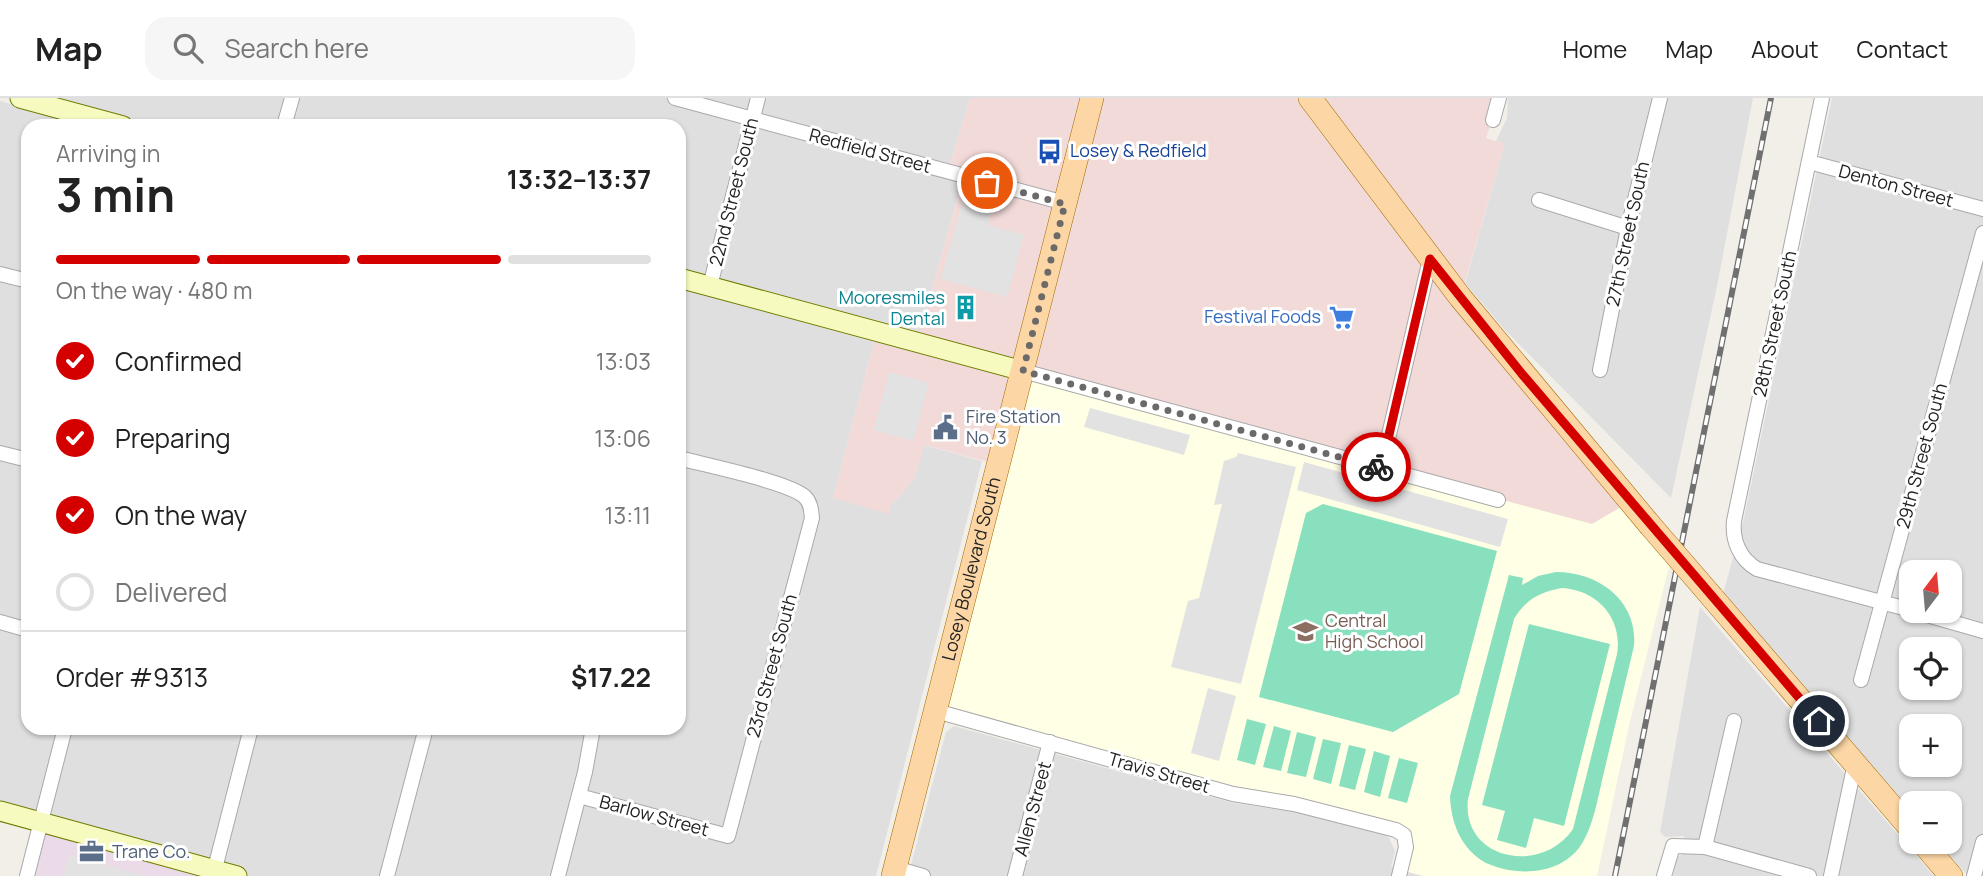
<!DOCTYPE html>
<meta charset="utf-8">
<style>
:root{--surface:#fff;--page:#f6f6f6;--text:#222;--muted:#767676;--line:#e0e0e0;--accent:#d40000}
body{margin:0;font-family:Manrope,sans-serif;background:var(--page);color:var(--text);height:100vh;display:flex;flex-direction:column;font-size:26px;white-space:nowrap}
*{box-sizing:border-box;margin:0}
p{font-size:23px;color:var(--muted)}
.icon{flex:none;width:38px;height:38px;fill:none;stroke:currentColor;stroke-width:2;stroke-linecap:round;stroke-linejoin:round}
.map{position:relative;flex:1;overflow:hidden}
.sheet{position:absolute;left:21px;top:21px;width:665px;height:616px;display:flex;flex-direction:column;background:var(--surface);border-radius:21px;box-shadow:0 2px 5px #0004}
.sheet>*{flex:none}
.needle{width:46px;rotate:16deg}
.tools{position:absolute;left:1899px;top:462px;display:grid;gap:14px}
.tools a{display:grid;place-items:center;width:63px;height:63px;border-radius:14px;background:var(--surface);box-shadow:0 2px 5px #0004;font-size:35px}
.pin{position:absolute;display:grid;place-items:center;width:60px;height:60px;color:#fff;margin:-30px;border:4px solid #fff;border-radius:50%;box-shadow:0 2px 7px #0007}
.courier{position:absolute;display:grid;place-items:center;width:70px;height:70px;margin:-35px;border:5px solid #d40000;border-radius:50%;background:#fff;color:#222;box-shadow:0 2px 9px #0007}
.overview em{font-style:normal;font-weight:700}
.overview div{display:flex;flex-direction:column-reverse}
.overview{display:flex;align-items:center;justify-content:space-between;height:119px;padding:0 35px}
h1{font-size:46px;font-weight:700;line-height:52px}
.bar{display:grid;grid-template-columns:repeat(4,1fr);gap:10px 7px;align-content:center;height:84px;padding:0 35px}
.bar i{height:9px;border-radius:5px;background:var(--line)}
.bar .current{background:var(--accent)}
.bar p{grid-column:span 4}
.line{display:flex;align-items:center;gap:18px;padding:0 35px;border-top:2px solid var(--line)}
.line div{flex:1}
ol{padding:0 35px;list-style:none}
li{display:flex;align-items:center;gap:21px;height:77px}
li p{margin-inline-start:auto}
li .icon{padding:7px;border-radius:50%;background:var(--accent);color:#fff;stroke-width:4}
li:last-child{color:var(--muted)}
li i{width:38px;height:38px;border:4px solid var(--line);border-radius:50%}
header{display:flex;align-items:center;gap:42px;box-sizing:border-box;height:98px;padding:0 35px;background:var(--surface);border-bottom:2px solid var(--line)}
header strong{font-size:33px}
nav{display:flex;gap:38px;margin-inline-start:auto;font-size:24px}
.search{width:490px;height:63px;background:var(--page);display:flex;align-items:center;gap:18px;box-sizing:border-box;padding:0 24px;border-radius:21px;color:var(--muted);font-size:26px}
.map>svg:first-child{display:block}
.residential{fill:#e0dfdf;fill-rule:evenodd}
.commercial{fill:#f2dad9}
.industrial{fill:#ebdbe8}
.education{fill:#ffffe5}
.pitch{fill:#88e0be;fill-rule:evenodd}
.parking{fill:#e2e2e2}
.lines{fill:none;stroke-linecap:round;stroke-linejoin:round}
.street-casing{stroke:#a9a9a9;stroke-width:16}
.secondary-casing{stroke:#707d05;stroke-width:21}
.primary-casing{stroke:#a06b00;stroke-width:24}
.street{stroke:#fff;stroke-width:14}
.secondary{stroke:#f7fabf;stroke-width:19}
.primary{stroke:#fcd6a4;stroke-width:23}
.rail-casing{stroke:#707070;stroke-width:6}
.rail{stroke:#fff;stroke-width:3.5;stroke-dasharray:10;stroke-linecap:butt}
.primary-bridge-casing{stroke:#a06b00;stroke-width:24;stroke-linecap:butt}
.primary-bridge{stroke:#fcd6a4;stroke-width:23}
.done{stroke:#6b6a68;stroke-width:7;stroke-dasharray:0 12.6}
.route{stroke:#d40000;stroke-width:9}
.labels{text-anchor:middle;stroke-width:6;stroke-linejoin:round;paint-order:stroke}
.street-label{font-size:18px;fill:#222;stroke:#fff}
.transit-label{font-size:18px;fill:#164399;stroke:#fff;text-anchor:start}
.culture-label{font-size:18px;fill:#0d838f;stroke:#fff;text-anchor:end}
.shop-label{font-size:18px;fill:#366cbe;stroke:#fff;text-anchor:end}
.service-label{font-size:18px;fill:#4e5e75;stroke:#fff;text-anchor:start}
.education-label{font-size:18px;fill:#785e54;stroke:#fff;text-anchor:start}
</style>
<header>
<strong>Map</strong>
<div class="search"><svg class="icon" aria-label="search" viewBox="0 0 24 24"><circle cx="10" cy="10" r="6"/><path d="M15 15l6 6"/></svg>Search here</div>
<nav><a>Home</a><a>Map</a><a>About</a><a>Contact</a></nav>
</header>
<div class="map">
<svg width="1983" height="778" viewBox="0 0 1983 778">
<rect width="100%" height="100%" fill="#f2efe9"/>
<g class="residential">
<path d="M 56,0 L 970,0 L 946,80 L 962,85 L 920,234 L 679,169 L 679,28 L 157,28 Z"/>
<path d="M 1508,0 L 1753,0 L 1717,188 L 1671,400 L 1504,231 L 1465,185 L 1505,46 L 1496,43 L 1507,20 Z"/>
<path d="M 1832,0 L 1983,0 L 1983,778 L 1968,778 L 1938,744 L 1950,744 L 1950,705 L 1911,705 L 1911,712 L 1723,496 L 1744,420 ZM 1911,474 L 1950,474 L 1950,513 L 1911,513 ZM 1911,551 L 1950,551 L 1950,590 L 1911,590 ZM 1911,628 L 1950,628 L 1950,667 L 1911,667 Z"/>
<path d="M 0,3 L 90,28 L 28,28 L 28,630 L 679,630 L 679,190 L 874,244 L 833,400 L 892,406 L 914,381 L 924,347 L 982,363 L 876,778 L 223,778 L 0,705 Z"/>
<path d="M 1700,509 L 1934,778 L 1673,778 L 1677,759 L 1685,755 L 1684,738 L 1665,739 L 1660,734 Z"/>
<path d="M 954,628 L 1233,705 L 1301,715 L 1388,738 L 1395,753 L 1391,769 L 1422,778 L 908,778 L 946,634 Z"/>
</g>
<path class="commercial" d="M 970,0 L 1499,0 L 1486,40 L 1505,46 L 1460,200 L 1630,404 L 1592,426 L 1498,402 L 999,367 L 925,347 L 914,381 L 892,406 L 889,416 L 833,400 L 877,233 L 917,244 L 964,79 L 948,74 Z"/>
<path class="industrial" d="M 41,724 L 213,778 L 27,778 Z"/>
<path class="education" d="M 1023,273 L 1592,426 L 1630,404 L 1673,453 L 1630,623 L 1597,778 L 1424,778 L 1401,772 L 1406,742 L 936,613 Z"/>
<g class="pitch">
<path d="M 1323,406 L 1497,453 L 1459,596 L 1393,634 L 1259,599 L 1306,415 Z"/>
<path d="M 1556,474 C 1599,474 1638,503 1634,548 C 1624,590 1614,632 1604,674 C 1598,698 1594,729 1579,750 C 1557,778 1515,778 1486,765 C 1461,751 1451,725 1450,698 L 1509,477 L 1523,480 L 1522,487 L 1538,478 ZM 1562,490 C 1597,492 1623,520 1617,556 L 1573,731 C 1541,778 1461,762 1468,701 L 1514,521 C 1526,501 1540,494 1562,490 Z"/>
<path d="M 1529,526 L 1610,546 L 1564,728 L 1534,720 L 1526,750 L 1497,742 L 1505,713 L 1482,707 Z"/>
<path d="M 1247,621 L 1266,626 L 1255,667 L 1237,662 Z"/>
<path d="M 1274,628 L 1291,633 L 1281,673 L 1263,669 Z"/>
<path d="M 1297,634 L 1316,639 L 1306,679 L 1287,675 Z"/>
<path d="M 1323,641 L 1341,645 L 1331,686 L 1313,681 Z"/>
<path d="M 1349,647 L 1366,651 L 1355,692 L 1339,688 Z"/>
<path d="M 1374,653 L 1390,658 L 1380,699 L 1364,694 Z"/>
<path d="M 1399,660 L 1418,665 L 1407,705 L 1388,700 Z"/>
</g>
<g class="parking">
<path d="M 965,94 L 994,103 L 988,127 L 1024,137 L 1007,199 L 941,181 Z"/>
<path d="M 889,274 L 929,285 L 913,343 L 874,332 Z"/>
<path d="M 1090,310 L 1190,337 L 1184,357 L 1084,329 Z"/>
<path d="M 1238,355 L 1296,369 L 1241,586 L 1171,569 L 1188,503 L 1199,500 L 1222,406 L 1214,407 L 1224,363 L 1236,359 Z"/>
<path d="M 1304,364 L 1508,421 L 1500,449 L 1297,392 Z"/>
<path d="M 1208,590 L 1236,598 L 1219,663 L 1191,655 Z"/>
<path d="M 68,757 L 148,778 L 63,778 Z"/>
</g>
<g class="lines">
<defs>
<g id="street">
<path d="M 675,0 L 1065,105"/>
<path d="M 1822,0 L 1734,423 C 1732,443 1740,461 1757,471 L 1911,512"/>
<path d="M 1493,22 L 1499,0"/>
<path d="M 284,28 L 292,0"/>
<path d="M 1809,64 L 1983,111"/>
<path d="M 1539,102 L 1628,130"/>
<path d="M 0,176 L 28,183"/>
<path d="M 710,188 L 758,0"/>
<path d="M 1600,272 L 1628,130 L 1660,0"/>
<path d="M 1023,273 L 1498,402"/>
<path d="M 0,355 L 28,362"/>
<path d="M 1381,371 L 1430,161"/>
<path d="M 1913,513 L 1983,533"/>
<path d="M 0,524 L 28,532"/>
<path d="M 1861,582 L 1983,135"/>
<path d="M 936,613 L 1233,696 L 1294,706 L 1396,732 L 1404,737 L 1406,749 L 1399,778"/>
<path d="M 579,698 L 728,738 L 812,420 C 811,412 811,405 805,399 C 789,384 704,367 679,360"/>
<path d="M 1705,749 L 1734,623"/>
<path d="M 895,770 L 923,778"/>
<path d="M 27,778 L 65,630"/>
<path d="M 213,778 L 251,630"/>
<path d="M 387,778 L 426,630"/>
<path d="M 558,778 L 585,674 L 593,630"/>
<path d="M 1015,778 L 1050,644"/>
<path d="M 1664,778 L 1673,748 L 1705,749 L 1809,778"/>
<path d="M 1831,778 L 1855,665"/>
<path d="M 1974,778 L 1983,744"/>
</g>
<g id="secondary">
<path d="M 20,0 L 123,28"/>
<path d="M 679,180 L 1023,273"/>
<path d="M 0,713 L 237,778"/>
</g>
<g id="primary">
<path d="M 1310,0 L 1460,199 L 1649,426"/>
<path d="M 1712,499 L 1911,731"/>
<path d="M 1922,744 L 1951,778"/>
<path id="s1" d="M 893,778 L 1092,0"/>
</g>
</defs>
<use href="#street" class="street-casing"/>
<use href="#secondary" class="secondary-casing"/>
<use href="#primary" class="primary-casing"/>
<use href="#street" class="street"/>
<use href="#secondary" class="secondary"/>
<use href="#primary" class="primary"/>
<defs>
<path id="rail" d="M 1615,778 L 1771,0"/>
</defs>
<use href="#rail" class="rail-casing"/>
<use href="#rail" class="rail"/>
<defs>
<path id="primary-bridge" d="M 1649,426 L 1712,499"/>
</defs>
<use href="#primary-bridge" class="primary-bridge-casing"/>
<use href="#primary-bridge" class="primary-bridge"/>
</g>
<g class="lines">
<path class="done" d="M 987,85 L 1065,106 L 1023,273 L 1376,369"/>
<path class="route" d="M 1376,369 L 1381,371 L 1430,161 L 1522,276 L 1819,623"/>
</g>
<defs>
<symbol id="bus-bare" viewBox="-9 -9 18 18"><path d="M-5-6H5V4H4V6H2V4H-2V6H-4V4H-5ZM-3.5-4V0h7V-4ZM-3.5 1.2v1.5H-2V1.2ZM2 1.2v1.5H3.5V1.2Z" fill="#1a4fb4" stroke="#fff" stroke-width="2.5" paint-order="stroke"/></symbol>
<symbol id="building-bare" viewBox="-9 -9 18 18"><path d="M-4-6H4V6H1V3H-1V6H-4ZM-2.5-4.3h1.7v1.8h-1.7ZM.8-4.3h1.7v1.8H.8ZM-2.5-1h1.7V.8h-1.7ZM.8-1h1.7V.8H.8Z" fill="#0f9aa8" stroke="#fff" stroke-width="2.5" paint-order="stroke"/></symbol>
<symbol id="supermarket-bare" viewBox="-9 -9 18 18"><path d="M-6-5.5h2.5l.6 2H6L4.5 2H-2.5L-4.4-4H-6ZM-1.5 3.2a1.3 1.3 0 1 0 .1 0ZM3 3.2a1.3 1.3 0 1 0 .1 0Z" fill="#3f7fe0" stroke="#fff" stroke-width="2.5" paint-order="stroke"/></symbol>
<symbol id="civic-bare" viewBox="-9 -9 18 18"><path d="M-.6-6.5H3V-4.5H.6V-3L4-1V1h2V6H-6V1h2V-1L-.6-3ZM-1.2 2.5V6h2.4V2.5Z" fill="#5c6f8a" stroke="#fff" stroke-width="2.5" paint-order="stroke"/></symbol>
<symbol id="school-bare" viewBox="-9 -9 18 18"><path d="M0-5L7-2L0 1L-7-2ZM-4 1L0 2.5L4 1V4Q0 6-4 4Z" fill="#8d6e63" stroke="#fff" stroke-width="2.5" paint-order="stroke"/></symbol>
<symbol id="office-bare" viewBox="-9 -9 18 18"><path d="M-6-3h4V-5.5h4V-3h4V5H-6ZM-1-4.5V-3h2v-1.5ZM-6 0V1H6V0Z" fill="#5c6f8a" stroke="#fff" stroke-width="2.5" paint-order="stroke"/></symbol>
</defs>
<g fill-rule="evenodd">
<use href="#bus-bare" x="1032" y="36" width="35" height="35"/>
<use href="#building-bare" x="948" y="192" width="35" height="35"/>
<use href="#supermarket-bare" x="1324" y="202" width="35" height="35"/>
<use href="#civic-bare" x="928" y="312" width="35" height="35"/>
<use href="#school-bare" x="1288" y="516" width="35" height="35"/>
<use href="#office-bare" x="74" y="736" width="35" height="35"/>
</g>
<g class="labels">
<g class="street-label">
<text transform="translate(870 53) rotate(15)" y="6">Redfield Street</text>
<text transform="translate(1896 88) rotate(15)" y="6">Denton Street</text>
<text transform="translate(734 94) rotate(-76)" y="6">22nd Street South</text>
<text transform="translate(1628 136) rotate(-78)" y="6">27th Street South</text>
<text transform="translate(1775 226) rotate(-78)" y="6">28th Street South</text>
<text transform="translate(1922 358) rotate(-75)" y="6">29th Street South</text>
<text dy="6" stroke="none"><textPath href="#s1" startOffset="317">Losey Boulevard South</textPath></text>
<text transform="translate(772 568) rotate(-75)" y="6">23rd Street South</text>
<text transform="translate(1159 675) rotate(16)" y="6">Travis Street</text>
<text transform="translate(1033 711) rotate(-75)" y="6">Allen Street</text>
<text transform="translate(654 718) rotate(15)" y="6">Barlow Street</text>
</g>
<g class="transit-label">
<text x="1070" y="59">Losey &amp; Redfield</text>
</g>
<g class="culture-label">
<text x="945" y="206">Mooresmiles<tspan x="945" dy="21">Dental</tspan></text>
</g>
<g class="shop-label">
<text x="1321" y="225">Festival Foods</text>
</g>
<g class="service-label">
<text x="966" y="325">Fire Station<tspan x="966" dy="21">No. 3</tspan></text>
<text x="112" y="760">Trane Co.</text>
</g>
<g class="education-label">
<text x="1325" y="529">Central<tspan x="1325" dy="21">High School</tspan></text>
</g>
</g>
</svg>
<div class="tools">
<a><svg class="needle" viewBox="-14 -14 28 28"><path d="M0-13l5 13h-10z" fill="#e53935"/><path d="M0 13l5-13h-10z" fill="#767676"/></svg></a>
<a><svg class="icon" aria-label="locate" viewBox="0 0 24 24"><circle cx="12" cy="12" r="6"/><path d="M12 2v4M12 18v4M2 12h4M18 12h4"/></svg></a>
<a>+</a>
<a>−</a>
</div>
<div class="pin" style="left:987px;top:85px;background:#ea580c"><svg class="icon" aria-label="bag" viewBox="0 0 24 24"><path d="M5 8h14l-1 12H6zM9 8a3 3 0 0 1 6 0"/></svg></div>
<div class="pin" style="left:1819px;top:623px;background:#1f2937"><svg class="icon" aria-label="home" viewBox="0 0 24 24"><path d="M3 11l9-7 9 7M6 9v11h12V9"/></svg></div>
<div class="courier" style="left:1376px;top:369px"><svg class="icon" aria-label="bike" viewBox="0 0 24 24"><circle cx="6" cy="16" r="4"/><circle cx="18" cy="16" r="4"/><path d="M6 16l4-8h5l3 8M10 8l3 8H6M13 5h3"/></svg></div>
<section class="sheet">
<div class="overview"><div><h1>3 min</h1><p>Arriving in</p></div><em>13:32–13:37</em></div>
<div class="bar"><i class="current"></i><i class="current"></i><i class="current"></i><i></i><p>On the way · 480 m</p></div>
<ol>
<li><svg class="icon" aria-label="check" viewBox="0 0 24 24"><path d="M5 12l5 5 9-10"/></svg>Confirmed<p>13:03</p></li>
<li><svg class="icon" aria-label="check" viewBox="0 0 24 24"><path d="M5 12l5 5 9-10"/></svg>Preparing<p>13:06</p></li>
<li><svg class="icon" aria-label="check" viewBox="0 0 24 24"><path d="M5 12l5 5 9-10"/></svg>On the way<p>13:11</p></li>
<li><i></i>Delivered</li>
</ol>
<div class="line" style="height:91px"><div>Order #9313</div><b>$17.22</b></div>
</section>
</div>
